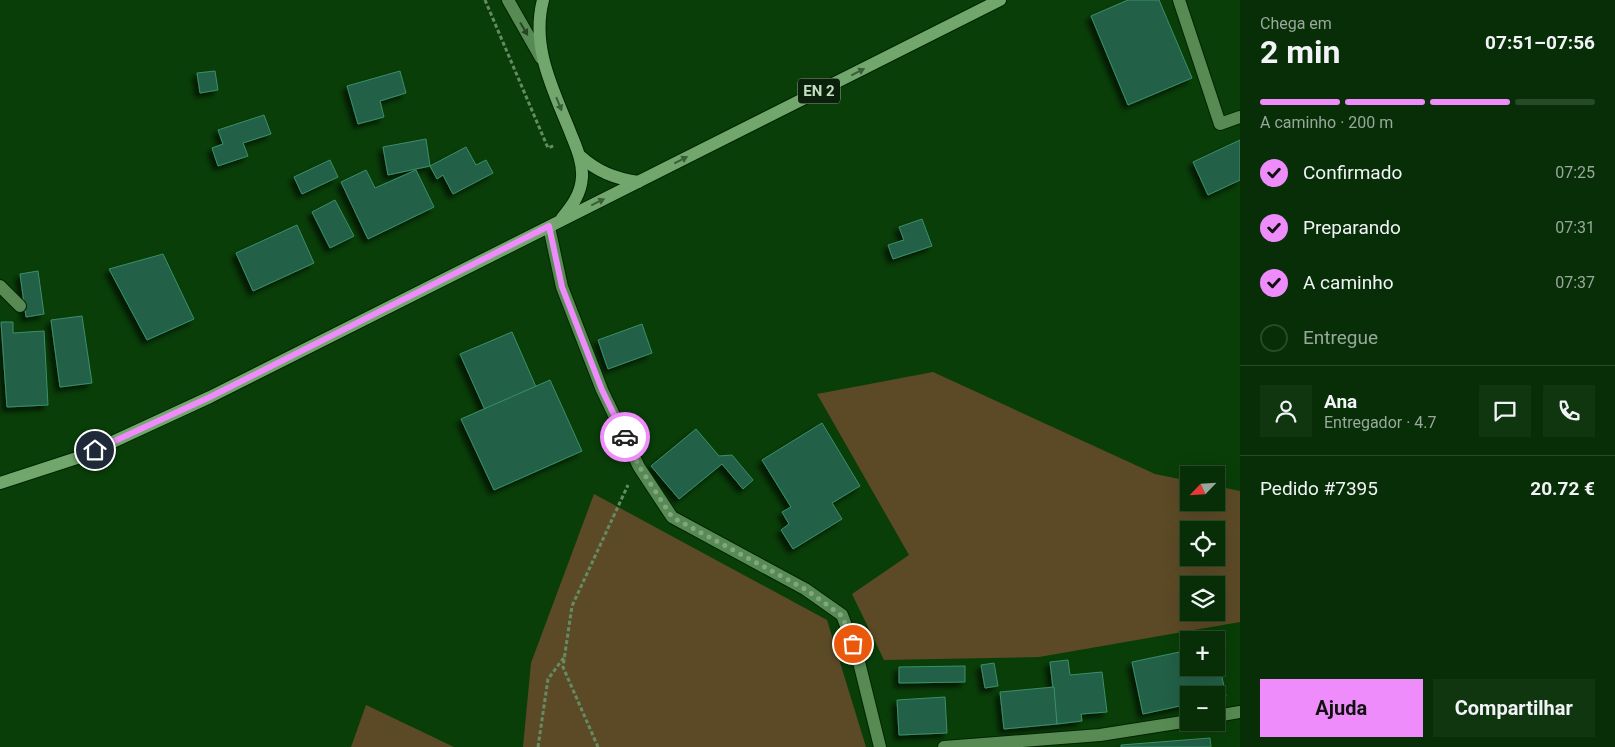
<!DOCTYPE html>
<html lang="pt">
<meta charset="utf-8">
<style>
:root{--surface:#072e06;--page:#103610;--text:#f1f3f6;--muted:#98a89b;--line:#284a28;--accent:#ed8cfa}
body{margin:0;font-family:Roboto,sans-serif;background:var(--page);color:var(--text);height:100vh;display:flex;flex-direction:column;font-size:19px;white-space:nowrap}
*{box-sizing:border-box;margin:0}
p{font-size:16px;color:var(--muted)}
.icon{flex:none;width:28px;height:28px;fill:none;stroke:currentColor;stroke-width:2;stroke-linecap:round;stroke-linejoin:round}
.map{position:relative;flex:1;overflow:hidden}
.details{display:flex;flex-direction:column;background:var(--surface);width:375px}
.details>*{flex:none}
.needle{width:32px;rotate:245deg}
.fabs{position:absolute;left:1180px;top:466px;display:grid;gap:10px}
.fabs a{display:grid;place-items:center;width:45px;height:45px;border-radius:0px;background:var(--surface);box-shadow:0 5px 20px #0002,0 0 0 1px var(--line);font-size:25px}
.pin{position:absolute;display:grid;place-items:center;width:42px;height:42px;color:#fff;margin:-21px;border:2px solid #fff;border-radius:50%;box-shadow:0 1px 5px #0007}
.courier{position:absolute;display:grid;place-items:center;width:50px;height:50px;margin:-25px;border:4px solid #ed8cfa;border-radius:50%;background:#fff;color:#222;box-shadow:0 1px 6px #0007}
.overview em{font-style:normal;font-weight:700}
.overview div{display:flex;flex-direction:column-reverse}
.overview{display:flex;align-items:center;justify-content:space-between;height:85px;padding:0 20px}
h1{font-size:32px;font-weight:700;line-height:38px}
.bar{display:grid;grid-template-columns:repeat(4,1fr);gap:8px 5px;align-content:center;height:60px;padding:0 20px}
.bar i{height:6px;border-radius:4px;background:var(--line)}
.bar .current{background:var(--accent)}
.bar p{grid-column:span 4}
.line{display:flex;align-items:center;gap:12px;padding:0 20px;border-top:1px solid var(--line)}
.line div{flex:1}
.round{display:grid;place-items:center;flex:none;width:52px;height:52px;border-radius:0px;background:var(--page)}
ol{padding:0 20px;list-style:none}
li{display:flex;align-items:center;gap:15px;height:55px}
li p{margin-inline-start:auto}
li .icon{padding:5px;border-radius:50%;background:var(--accent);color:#111;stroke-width:4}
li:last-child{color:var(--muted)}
li i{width:28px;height:28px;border:2px solid var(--line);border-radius:50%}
.primary-button{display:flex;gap:10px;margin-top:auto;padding:10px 20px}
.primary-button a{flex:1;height:58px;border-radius:0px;background:var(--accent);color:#111;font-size:20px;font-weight:700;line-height:58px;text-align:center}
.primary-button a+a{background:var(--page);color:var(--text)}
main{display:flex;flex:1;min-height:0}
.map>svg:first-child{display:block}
.green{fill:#5c4a26;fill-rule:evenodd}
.building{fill:#206046;stroke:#3c8f6b;filter:url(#shadow)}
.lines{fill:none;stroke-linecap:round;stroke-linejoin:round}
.minor-casing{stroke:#002300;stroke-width:14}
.major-casing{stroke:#002300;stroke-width:14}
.path{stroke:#648c62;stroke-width:3;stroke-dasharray:4 2.5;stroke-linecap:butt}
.minor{stroke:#588b54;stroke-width:12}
.major{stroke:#71a76c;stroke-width:12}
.oneway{fill:#264524}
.oneway2{fill:#395d36}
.done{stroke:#82a680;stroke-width:5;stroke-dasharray:0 9}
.route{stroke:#ed8cfa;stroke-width:6}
.labels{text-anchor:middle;stroke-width:4.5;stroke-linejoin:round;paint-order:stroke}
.shield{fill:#0b200a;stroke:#8ca58a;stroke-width:1}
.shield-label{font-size:15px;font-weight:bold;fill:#c3dec1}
</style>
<main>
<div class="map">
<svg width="1240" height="747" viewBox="0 0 1240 747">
<defs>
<filter id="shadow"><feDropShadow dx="-4.5" dy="4.5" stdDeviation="2.5" flood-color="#0009"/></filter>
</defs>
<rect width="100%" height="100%" fill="#093e08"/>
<g class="green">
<path d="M 933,372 L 1155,474 L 1189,481 L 1189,502 L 1216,502 L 1216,486 L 1240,491 L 1240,622 L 1039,657 L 884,660 L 852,594 L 909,555 L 817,394 ZM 1189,530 L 1216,530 L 1216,558 L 1189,558 ZM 1189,585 L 1216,585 L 1216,612 L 1189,612 Z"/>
<path d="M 594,494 L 827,620 L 866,747 L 523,747 L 531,663 Z"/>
<path d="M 366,705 L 454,747 L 351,747 Z"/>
</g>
<g class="building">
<path d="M 1128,0 L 1159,0 L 1192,78 L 1128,105 L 1091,16 Z"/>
<path d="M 215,71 L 218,90 L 200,93 L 197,73 Z"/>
<path d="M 400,71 L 406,93 L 380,101 L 384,117 L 358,124 L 347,86 Z"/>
<path d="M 264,115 L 271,134 L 243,143 L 248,156 L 218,166 L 212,148 L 223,144 L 218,130 Z"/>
<path d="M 426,139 L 430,166 L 388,175 L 383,147 Z"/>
<path d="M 1240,140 L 1240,180 L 1208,195 L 1193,162 Z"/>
<path d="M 466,147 L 476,165 L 486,160 L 493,173 L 453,194 L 443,175 L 437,179 L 430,166 Z"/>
<path d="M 330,160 L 338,177 L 302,194 L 294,177 Z"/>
<path d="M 366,170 L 375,188 L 416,170 L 434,207 L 368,239 L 341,182 Z"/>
<path d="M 335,200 L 354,236 L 330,248 L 312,212 Z"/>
<path d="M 922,219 L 932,246 L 893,259 L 888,245 L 904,240 L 899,227 Z"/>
<path d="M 297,225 L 314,263 L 253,291 L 236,253 Z"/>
<path d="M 163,254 L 194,319 L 147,340 L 109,269 Z"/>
<path d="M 38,271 L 44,314 L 26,317 L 20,274 Z"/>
<path d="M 82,316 L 92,383 L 60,387 L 51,320 Z"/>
<path d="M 1,322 L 13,322 L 13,333 L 44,331 L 48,405 L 7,407 Z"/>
<path d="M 642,324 L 652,353 L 608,369 L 598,340 Z"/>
<path d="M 512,332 L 536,387 L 485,410 L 460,354 Z"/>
<path d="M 550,380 L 582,451 L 494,490 L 461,419 Z"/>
<path d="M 822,423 L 860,486 L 832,503 L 842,519 L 793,549 L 781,530 L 789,524 L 782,512 L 791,507 L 762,460 Z"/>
<path d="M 696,429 L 719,456 L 732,455 L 753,480 L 743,489 L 722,464 L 679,499 L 651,466 Z"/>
<path d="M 1216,649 L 1226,696 L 1216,698 L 1216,695 L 1189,695 L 1189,704 L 1143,714 L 1132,662 L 1189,650 L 1189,668 L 1216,668 Z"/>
<path d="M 1068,660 L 1070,675 L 1102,672 L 1107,712 L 1081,714 L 1082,721 L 1057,724 L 1050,662 Z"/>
<path d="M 994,663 L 998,686 L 985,688 L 981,665 Z"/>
<path d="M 965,666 L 965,682 L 899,683 L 899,667 Z"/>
<path d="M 1054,687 L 1057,724 L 1004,729 L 1000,692 Z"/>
<path d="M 945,697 L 947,733 L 899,735 L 897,700 Z"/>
<path d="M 1210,738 L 1211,747 L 1121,747 L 1121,745 Z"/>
</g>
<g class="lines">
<defs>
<g id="minor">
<path d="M 508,0 L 541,58"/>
<path d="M 1179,0 L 1220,124 L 1240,117"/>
<path d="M 549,227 L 562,287 L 602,390 L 639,467 L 672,517 L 805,589 L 842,615 L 858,658 L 880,747"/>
<path d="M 0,286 L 20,306"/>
<path d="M 1216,716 L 1240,712"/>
<path d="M 944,747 L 1100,735 L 1189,721"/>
</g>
<g id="major">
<path d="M 543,0 C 531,46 552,87 569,129 C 575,145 583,160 582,177 C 581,194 572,206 562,218"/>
<path d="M 580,156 C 598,172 614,178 638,182"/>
<path d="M 0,483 L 80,457 L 210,397 L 1000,0"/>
</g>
</defs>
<use href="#minor" class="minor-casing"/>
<use href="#major" class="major-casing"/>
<g class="path">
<path d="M 485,0 L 548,148 L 555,145"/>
<path d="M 538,747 L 548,679 L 565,656"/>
<path d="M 598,747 L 563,667 L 572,606 L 628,485"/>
</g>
<use href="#minor" class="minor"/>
<use href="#major" class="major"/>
</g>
<defs><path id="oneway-solid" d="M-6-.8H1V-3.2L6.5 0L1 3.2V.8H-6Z" transform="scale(1.25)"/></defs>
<use class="oneway" href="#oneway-solid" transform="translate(524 29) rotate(59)"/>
<g class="oneway2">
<use href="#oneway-solid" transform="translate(858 72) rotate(-27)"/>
<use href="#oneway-solid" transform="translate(559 104) rotate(68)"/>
<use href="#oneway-solid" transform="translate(681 160) rotate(-27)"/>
<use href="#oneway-solid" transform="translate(598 202) rotate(-26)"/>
</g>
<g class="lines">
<path class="done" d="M 625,437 L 639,466 L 672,517 L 805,589 L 830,607 L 842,616 L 853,644"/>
<path class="route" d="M 95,450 L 210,397 L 549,226 L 562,287 L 602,390 L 625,437"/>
</g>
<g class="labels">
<rect class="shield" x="798" y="78.5" width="42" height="25" rx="4"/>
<g class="shield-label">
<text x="819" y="96">EN 2</text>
</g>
</g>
</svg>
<div class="fabs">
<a><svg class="needle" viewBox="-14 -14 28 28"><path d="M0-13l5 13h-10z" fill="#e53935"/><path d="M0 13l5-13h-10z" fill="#98a89b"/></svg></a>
<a><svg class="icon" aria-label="locate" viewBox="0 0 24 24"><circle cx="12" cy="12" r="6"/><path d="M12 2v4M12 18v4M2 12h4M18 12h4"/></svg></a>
<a><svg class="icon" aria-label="layers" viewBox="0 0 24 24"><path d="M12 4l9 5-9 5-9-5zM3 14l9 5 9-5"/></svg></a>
<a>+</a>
<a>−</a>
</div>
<div class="pin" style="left:853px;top:644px;background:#ea580c"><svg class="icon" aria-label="bag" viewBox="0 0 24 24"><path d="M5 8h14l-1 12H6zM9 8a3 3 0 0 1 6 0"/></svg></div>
<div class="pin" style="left:95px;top:450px;background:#1f2937"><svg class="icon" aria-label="home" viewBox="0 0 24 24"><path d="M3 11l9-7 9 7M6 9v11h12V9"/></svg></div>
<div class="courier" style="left:625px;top:437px"><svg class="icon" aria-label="car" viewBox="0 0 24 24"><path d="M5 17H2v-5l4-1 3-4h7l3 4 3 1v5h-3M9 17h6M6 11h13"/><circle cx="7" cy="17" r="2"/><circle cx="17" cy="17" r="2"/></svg></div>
</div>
<section class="details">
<div class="overview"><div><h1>2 min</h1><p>Chega em</p></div><em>07:51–07:56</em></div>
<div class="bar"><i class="current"></i><i class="current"></i><i class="current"></i><i></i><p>A caminho · 200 m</p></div>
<ol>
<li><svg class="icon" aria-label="check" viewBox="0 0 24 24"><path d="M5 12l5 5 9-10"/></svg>Confirmado<p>07:25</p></li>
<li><svg class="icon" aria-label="check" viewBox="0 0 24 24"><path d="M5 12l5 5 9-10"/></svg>Preparando<p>07:31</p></li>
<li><svg class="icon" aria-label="check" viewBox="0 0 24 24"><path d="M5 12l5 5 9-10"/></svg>A caminho<p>07:37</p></li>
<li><i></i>Entregue</li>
</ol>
<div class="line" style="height:90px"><a class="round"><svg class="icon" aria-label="person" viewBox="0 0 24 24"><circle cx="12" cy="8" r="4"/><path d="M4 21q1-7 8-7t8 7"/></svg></a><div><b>Ana</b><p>Entregador · 4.7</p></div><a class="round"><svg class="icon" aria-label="chat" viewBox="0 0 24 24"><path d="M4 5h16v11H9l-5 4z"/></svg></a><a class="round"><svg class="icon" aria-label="phone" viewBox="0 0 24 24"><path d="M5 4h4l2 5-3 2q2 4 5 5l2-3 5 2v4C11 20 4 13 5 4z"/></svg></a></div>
<div class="line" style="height:65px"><div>Pedido #7395</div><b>20.72 €</b></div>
<div class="primary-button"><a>Ajuda</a><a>Compartilhar</a></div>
</section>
</main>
